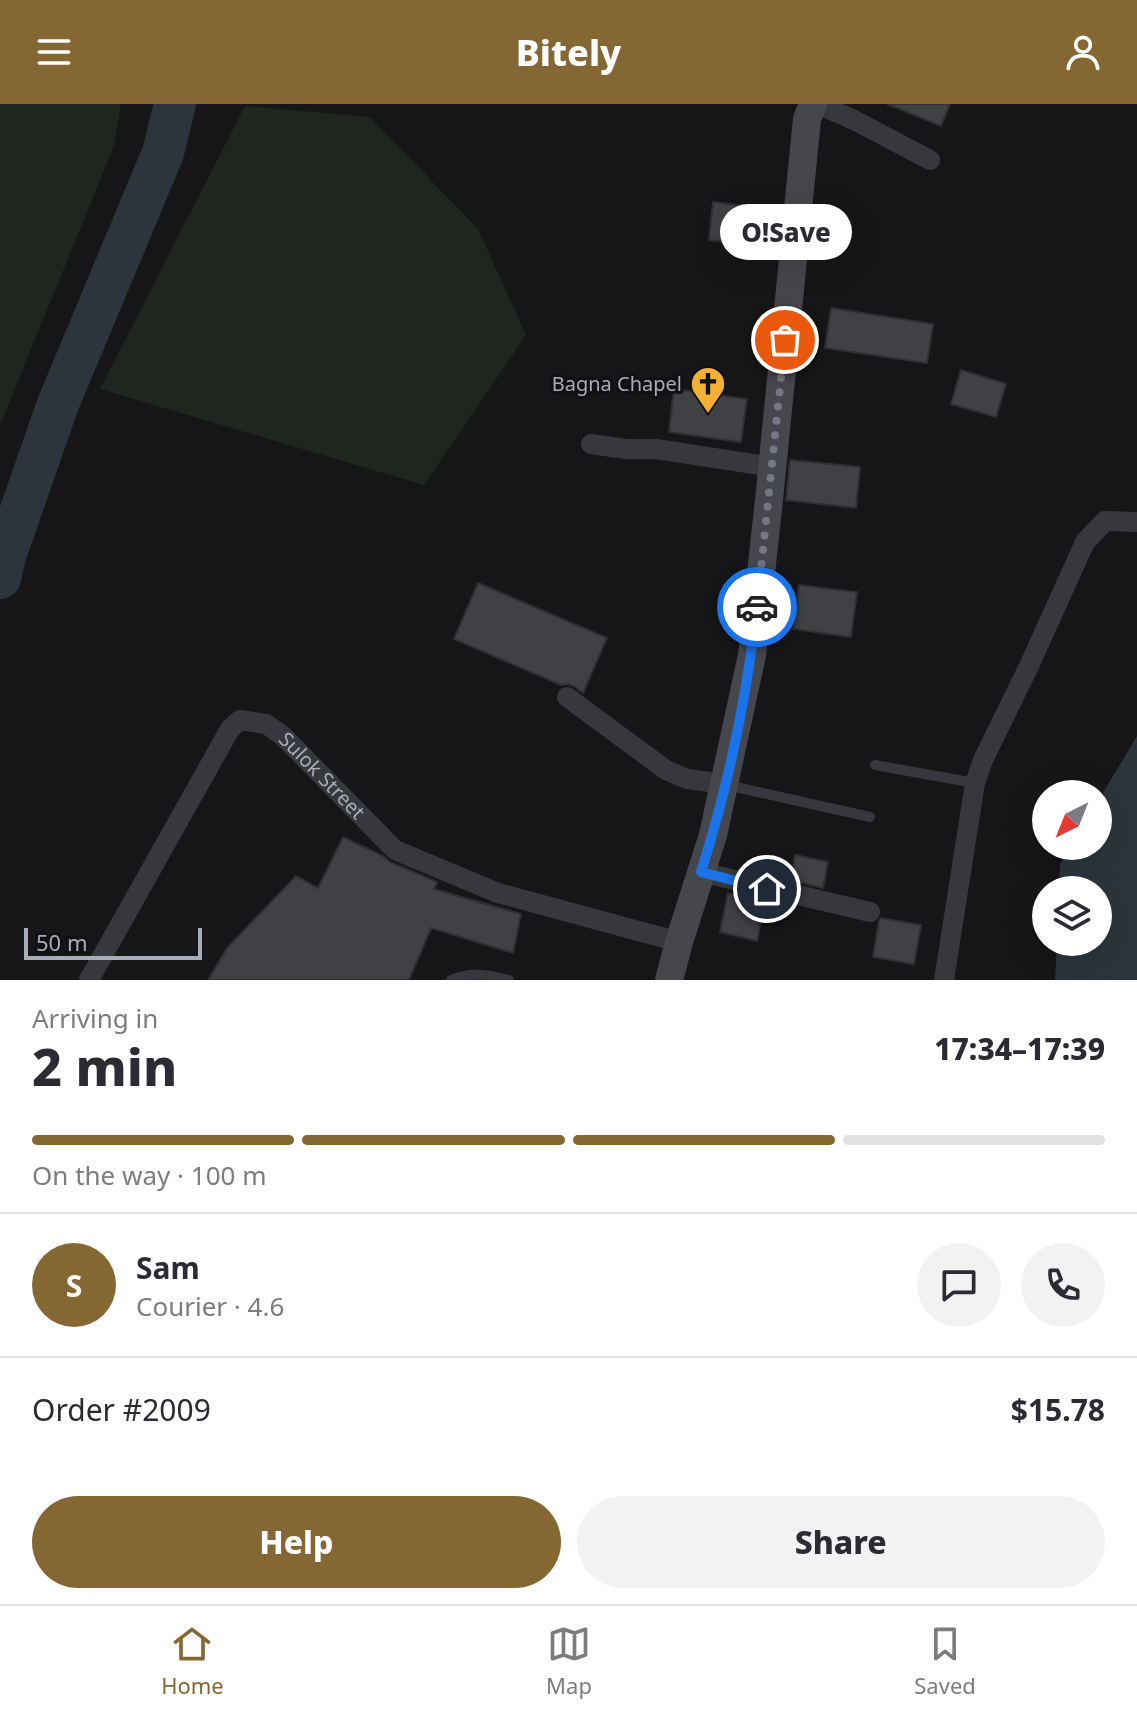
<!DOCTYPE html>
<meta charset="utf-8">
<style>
:root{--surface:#fff;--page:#f2f2f3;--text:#2b2b33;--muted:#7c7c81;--line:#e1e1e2;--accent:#856733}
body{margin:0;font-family:"Noto Sans",sans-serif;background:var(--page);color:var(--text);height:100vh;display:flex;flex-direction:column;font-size:30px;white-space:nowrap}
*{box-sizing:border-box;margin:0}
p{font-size:26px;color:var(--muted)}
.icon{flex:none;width:44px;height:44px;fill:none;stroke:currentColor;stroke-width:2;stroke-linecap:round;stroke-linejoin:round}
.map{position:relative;height:876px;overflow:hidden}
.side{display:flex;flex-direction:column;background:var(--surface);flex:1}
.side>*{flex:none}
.needle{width:52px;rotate:223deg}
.buttons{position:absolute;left:1032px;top:676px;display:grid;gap:16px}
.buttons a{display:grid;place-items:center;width:80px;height:80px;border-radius:50%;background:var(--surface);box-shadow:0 8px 32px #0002;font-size:40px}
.scale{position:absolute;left:24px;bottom:20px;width:178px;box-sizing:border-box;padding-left:8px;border:4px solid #a8adb8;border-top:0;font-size:22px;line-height:28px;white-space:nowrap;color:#a8adb8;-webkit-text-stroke:6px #111113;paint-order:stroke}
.pin{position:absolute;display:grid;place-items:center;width:68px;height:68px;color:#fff;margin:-34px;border:4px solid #fff;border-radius:50%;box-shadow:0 2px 8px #0007}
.courier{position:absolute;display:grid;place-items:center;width:80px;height:80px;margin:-40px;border:6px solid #1a73e8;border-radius:50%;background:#fff;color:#222;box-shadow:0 2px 10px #0007}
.bubble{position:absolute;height:56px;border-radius:28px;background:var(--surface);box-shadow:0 8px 32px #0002;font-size:26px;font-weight:800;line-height:56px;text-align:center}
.summary em{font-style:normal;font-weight:800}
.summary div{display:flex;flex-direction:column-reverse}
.summary{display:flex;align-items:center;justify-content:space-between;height:136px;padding:0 32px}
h1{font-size:52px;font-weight:800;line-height:60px}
.bar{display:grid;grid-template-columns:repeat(4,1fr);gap:12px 8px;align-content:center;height:96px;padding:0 32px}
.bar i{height:10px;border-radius:6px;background:var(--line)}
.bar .on{background:var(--accent)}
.bar p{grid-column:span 4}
.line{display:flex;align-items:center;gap:20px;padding:0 32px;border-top:2px solid var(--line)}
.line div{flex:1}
.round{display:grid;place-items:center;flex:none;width:84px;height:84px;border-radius:42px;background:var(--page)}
.button{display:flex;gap:16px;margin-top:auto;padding:16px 32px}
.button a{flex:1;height:92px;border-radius:48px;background:var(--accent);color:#fff;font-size:32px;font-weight:800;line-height:92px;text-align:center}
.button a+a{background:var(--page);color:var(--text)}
header{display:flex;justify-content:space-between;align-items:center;height:104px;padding:0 32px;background:var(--accent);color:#fff;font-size:36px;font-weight:800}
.tabs{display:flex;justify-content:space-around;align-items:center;height:112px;border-top:2px solid var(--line);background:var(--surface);font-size:22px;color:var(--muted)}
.tabs a{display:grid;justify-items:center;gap:4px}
.tabs .on{color:var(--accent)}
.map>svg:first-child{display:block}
.green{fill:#1e261f}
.water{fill:#2c353c}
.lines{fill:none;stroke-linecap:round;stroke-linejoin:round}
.river{stroke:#2c353c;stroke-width:42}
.building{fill:#404145;stroke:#303034;stroke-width:2}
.lane{stroke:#37383d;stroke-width:10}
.street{stroke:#37383d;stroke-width:20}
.secondary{stroke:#45474d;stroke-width:28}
.done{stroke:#757880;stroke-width:8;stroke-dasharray:0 14.4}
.route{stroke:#1a73e8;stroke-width:10}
.labels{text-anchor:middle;stroke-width:6;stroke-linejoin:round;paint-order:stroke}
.poi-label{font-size:20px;fill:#a8adb8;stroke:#111113;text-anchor:end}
.street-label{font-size:20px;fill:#a8adb8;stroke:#111113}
</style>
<header><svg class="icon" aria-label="menu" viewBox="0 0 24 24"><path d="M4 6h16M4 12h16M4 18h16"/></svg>Bitely<svg class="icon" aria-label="person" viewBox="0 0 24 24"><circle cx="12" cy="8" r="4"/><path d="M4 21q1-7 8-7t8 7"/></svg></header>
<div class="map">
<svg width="1137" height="876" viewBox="0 0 1137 876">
<rect width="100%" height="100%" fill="#161618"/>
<g class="green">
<path d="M 0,0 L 121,0 L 114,42 L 0,321 Z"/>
<path d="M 245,2 L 370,13 L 478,125 L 526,231 L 424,381 L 100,285 Z"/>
</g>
<path class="water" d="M 1137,632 L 1137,876 L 1055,876 L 1057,838 L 1098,838 L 1098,786 L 1059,786 L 1060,760 L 1071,742 L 1098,742 L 1098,697 Z"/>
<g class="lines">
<path class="river" d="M 0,474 L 5,452 L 58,300 L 163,49 L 175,0"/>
</g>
<g class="building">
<path d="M 887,0 L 950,0 L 941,22 Z"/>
<path d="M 713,98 L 762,104 L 758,141 L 709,136 Z"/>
<path d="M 831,204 L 933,220 L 927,259 L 825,244 Z"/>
<path d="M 961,266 L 1006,280 L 996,313 L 951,300 Z"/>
<path d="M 674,285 L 747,295 L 741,338 L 669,328 Z"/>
<path d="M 790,356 L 860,363 L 856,404 L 786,396 Z"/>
<path d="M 478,479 L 607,534 L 583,589 L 574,582 L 568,580 L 561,581 L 454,535 Z"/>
<path d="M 799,481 L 857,488 L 851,533 L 793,525 Z"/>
<path d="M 343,733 L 383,752 L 390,758 L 437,778 L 434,785 L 521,810 L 513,849 L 431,824 L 409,876 L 208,876 L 227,844 L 296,772 L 318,784 Z"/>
<path d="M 795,751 L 828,758 L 823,784 L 791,776 Z"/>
<path d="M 728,789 L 765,797 L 757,837 L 720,828 Z"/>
<path d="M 881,814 L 921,821 L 914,860 L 873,853 L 879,817 Z"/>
</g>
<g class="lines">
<g class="lane">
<path d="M 875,661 L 975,679"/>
<path d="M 727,681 L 870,713"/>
<path d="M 451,876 C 471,867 488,871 509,876"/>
</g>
<g class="street">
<path d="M 818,0 L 854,16 L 930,56"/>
<path d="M 591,340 L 626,345 L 656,345 L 773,363"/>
<path d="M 567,593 L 666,666 L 687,675 L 725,680"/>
<path d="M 701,768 L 870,808"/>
<path id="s1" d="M 89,876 L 230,625 L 240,616 L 266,620 L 283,632 L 395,746 L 498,789 L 679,838"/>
<path d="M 944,876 L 975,679 L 983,656 L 1029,562 L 1085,438 L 1105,417 L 1137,418"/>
</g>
<path class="secondary" d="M 669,876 L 679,838 L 713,731 L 752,551 L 769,396 L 807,15 L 813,0"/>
</g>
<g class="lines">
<path class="done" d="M 757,503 L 785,236"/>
<path class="route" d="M 757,503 C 747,591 728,683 701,768 L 767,785"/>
</g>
<defs>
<symbol id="church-pin" viewBox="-11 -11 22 30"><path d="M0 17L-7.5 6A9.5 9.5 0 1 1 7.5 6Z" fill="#f2b134" stroke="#111113"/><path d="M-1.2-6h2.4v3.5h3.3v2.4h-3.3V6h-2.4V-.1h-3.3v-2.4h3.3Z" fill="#111"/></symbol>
</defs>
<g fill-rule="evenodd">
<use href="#church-pin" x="688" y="260" width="40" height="54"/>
</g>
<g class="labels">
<g class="poi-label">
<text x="682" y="287">Bagna Chapel</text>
</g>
<g class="street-label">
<text dy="7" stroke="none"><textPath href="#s1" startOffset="404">Sulok Street</textPath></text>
</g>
</g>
</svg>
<div class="buttons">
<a><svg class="needle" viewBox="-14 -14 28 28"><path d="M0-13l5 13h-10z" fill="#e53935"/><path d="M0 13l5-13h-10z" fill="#7c7c81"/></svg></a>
<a><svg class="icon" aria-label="layers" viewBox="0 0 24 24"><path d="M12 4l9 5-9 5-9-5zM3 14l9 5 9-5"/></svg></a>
</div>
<div class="scale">50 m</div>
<div class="pin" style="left:785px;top:236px;background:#ea580c"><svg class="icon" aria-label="bag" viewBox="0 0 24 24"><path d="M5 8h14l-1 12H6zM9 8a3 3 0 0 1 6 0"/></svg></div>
<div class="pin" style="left:767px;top:785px;background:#1f2937"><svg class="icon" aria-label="home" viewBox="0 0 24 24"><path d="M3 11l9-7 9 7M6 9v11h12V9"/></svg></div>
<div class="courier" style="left:757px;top:503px"><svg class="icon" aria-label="car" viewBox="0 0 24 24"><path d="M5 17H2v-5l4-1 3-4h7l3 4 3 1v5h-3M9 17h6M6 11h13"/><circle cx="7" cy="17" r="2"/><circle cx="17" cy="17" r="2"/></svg></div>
<div class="bubble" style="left:720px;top:100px;width:132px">O!Save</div>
</div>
<section class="side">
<div class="summary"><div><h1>2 min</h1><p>Arriving in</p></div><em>17:34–17:39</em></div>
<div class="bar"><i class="on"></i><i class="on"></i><i class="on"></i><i></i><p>On the way · 100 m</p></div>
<div class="line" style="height:144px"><b class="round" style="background:var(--accent);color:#fff">S</b><div><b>Sam</b><p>Courier · 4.6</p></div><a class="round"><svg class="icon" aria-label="chat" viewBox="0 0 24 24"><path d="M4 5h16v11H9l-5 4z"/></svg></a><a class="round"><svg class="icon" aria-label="phone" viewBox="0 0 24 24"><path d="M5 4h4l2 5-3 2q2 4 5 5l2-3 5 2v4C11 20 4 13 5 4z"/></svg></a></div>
<div class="line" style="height:104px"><div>Order #2009</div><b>$15.78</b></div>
<div class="button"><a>Help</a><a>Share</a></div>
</section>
<nav class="tabs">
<a class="on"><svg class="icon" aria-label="home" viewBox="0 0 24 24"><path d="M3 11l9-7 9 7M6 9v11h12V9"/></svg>Home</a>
<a><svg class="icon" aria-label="map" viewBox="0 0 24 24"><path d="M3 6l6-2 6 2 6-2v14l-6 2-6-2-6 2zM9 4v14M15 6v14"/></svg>Map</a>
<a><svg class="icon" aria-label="saved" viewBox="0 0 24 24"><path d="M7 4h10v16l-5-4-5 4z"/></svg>Saved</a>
</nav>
